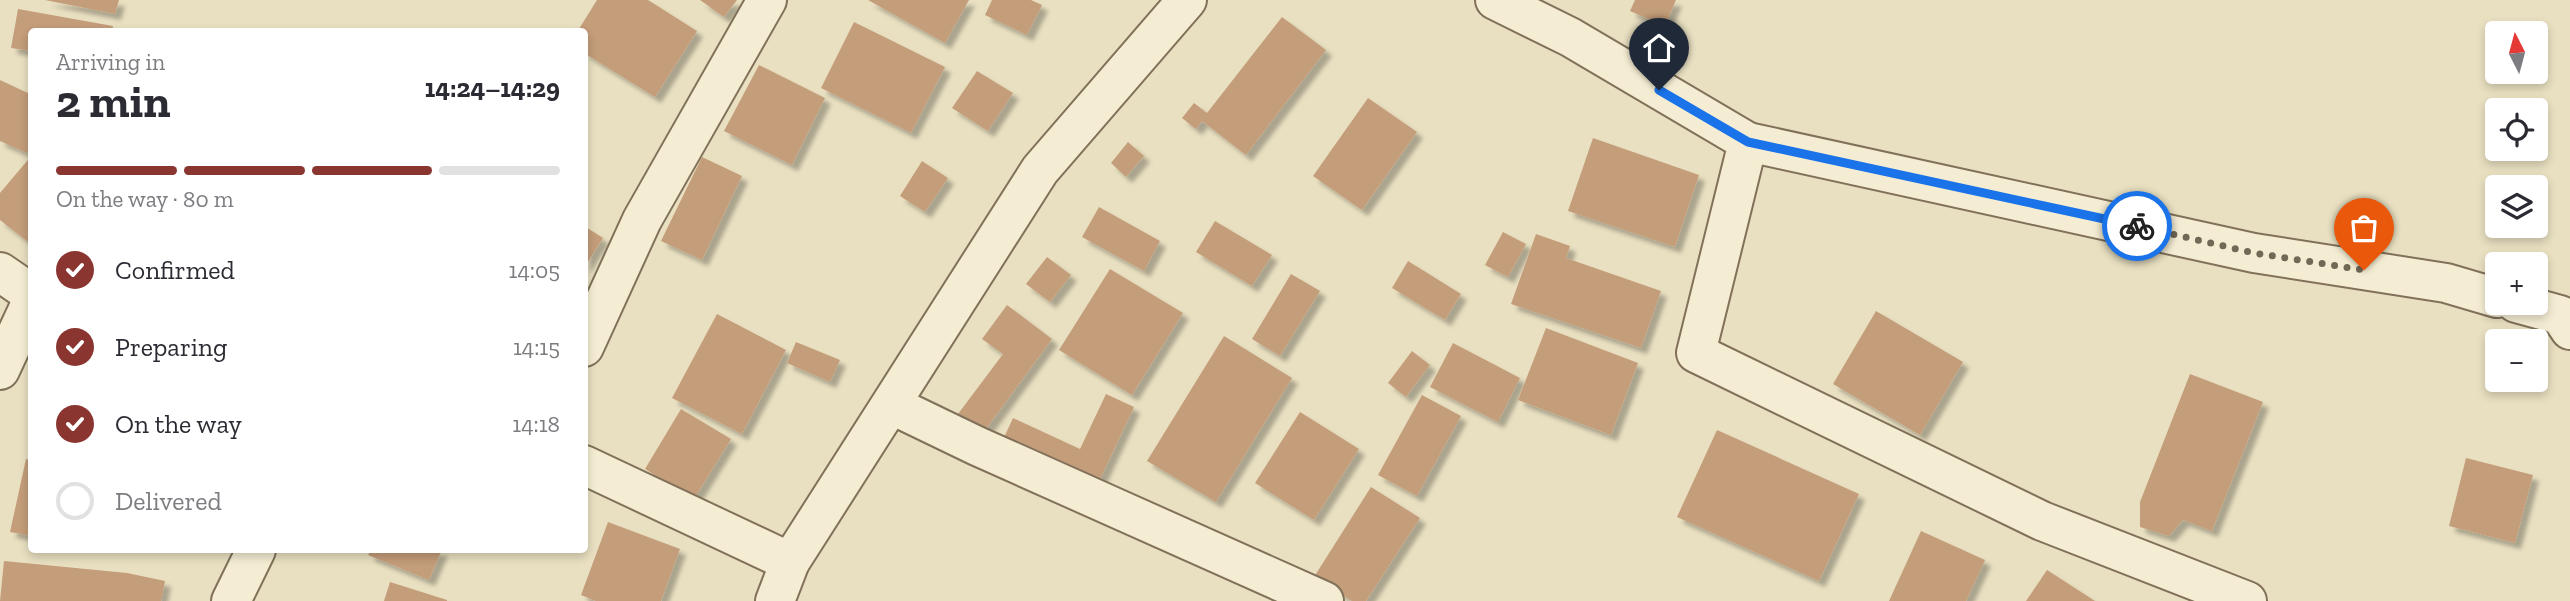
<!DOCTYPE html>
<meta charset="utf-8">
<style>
:root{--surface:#fff;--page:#f7f7f7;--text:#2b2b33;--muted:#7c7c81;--line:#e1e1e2;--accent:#8a3530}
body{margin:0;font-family:"Zilla Slab",serif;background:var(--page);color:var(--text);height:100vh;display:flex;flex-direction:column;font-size:26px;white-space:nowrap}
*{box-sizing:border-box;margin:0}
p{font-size:23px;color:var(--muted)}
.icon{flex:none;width:38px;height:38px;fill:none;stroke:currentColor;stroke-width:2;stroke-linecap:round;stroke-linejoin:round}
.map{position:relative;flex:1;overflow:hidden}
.sheet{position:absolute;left:28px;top:28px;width:560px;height:525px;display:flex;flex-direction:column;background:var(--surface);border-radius:7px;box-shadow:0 4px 10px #0003}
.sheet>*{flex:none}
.needle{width:46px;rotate:354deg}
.tools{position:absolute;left:2485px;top:21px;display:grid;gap:14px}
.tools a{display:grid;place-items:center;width:63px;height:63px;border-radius:7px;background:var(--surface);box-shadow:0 4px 10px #0003;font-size:35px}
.pin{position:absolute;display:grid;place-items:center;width:60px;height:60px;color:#fff;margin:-72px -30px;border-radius:50% 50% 50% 0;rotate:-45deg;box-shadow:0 0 7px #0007}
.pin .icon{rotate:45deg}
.courier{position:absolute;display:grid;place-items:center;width:70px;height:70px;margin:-35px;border:5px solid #1a73e8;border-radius:50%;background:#fff;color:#222;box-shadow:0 2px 9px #0007}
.summary em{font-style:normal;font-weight:800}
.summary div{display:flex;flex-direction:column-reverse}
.summary{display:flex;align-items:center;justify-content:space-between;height:119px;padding:0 28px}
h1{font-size:46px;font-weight:800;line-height:52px}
.bar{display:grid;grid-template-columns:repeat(4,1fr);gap:10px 7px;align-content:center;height:84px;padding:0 28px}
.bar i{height:9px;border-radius:5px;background:var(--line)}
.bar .on{background:var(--accent)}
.bar p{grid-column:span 4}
ol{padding:0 28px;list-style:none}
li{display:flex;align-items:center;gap:21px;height:77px}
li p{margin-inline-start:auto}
li .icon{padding:7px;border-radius:50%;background:var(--accent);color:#fff;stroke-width:4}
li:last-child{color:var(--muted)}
li i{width:38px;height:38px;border:4px solid var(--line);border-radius:50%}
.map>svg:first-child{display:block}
.building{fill:#c49d7a;filter:url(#shadow)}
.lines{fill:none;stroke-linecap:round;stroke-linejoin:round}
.minor-casing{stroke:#81715a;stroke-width:42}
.minor{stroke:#f5edd3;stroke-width:38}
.done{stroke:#726856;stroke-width:7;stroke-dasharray:0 12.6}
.route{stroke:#1a73e8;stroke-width:9}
</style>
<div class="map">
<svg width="2570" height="601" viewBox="0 0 2570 601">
<defs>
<filter id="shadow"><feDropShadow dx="6" dy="6" stdDeviation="2" flood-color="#0004"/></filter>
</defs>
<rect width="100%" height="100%" fill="#e9e0c1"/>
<g class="building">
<path d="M 45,0 L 119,0 L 115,14 Z"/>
<path d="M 597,0 L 648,0 L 697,31 L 655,97 L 584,53 L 584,32 L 577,32 Z"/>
<path d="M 700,0 L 737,0 L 724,17 Z"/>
<path d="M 868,0 L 969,0 L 945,43 Z"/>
<path d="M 992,0 L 1031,0 L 1042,5 L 1027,35 L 985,15 Z"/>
<path d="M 1635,0 L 1676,0 L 1665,26 L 1630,11 Z"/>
<path d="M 18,9 L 113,26 L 112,32 L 32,32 L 32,51 L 11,48 Z"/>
<path d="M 1282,17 L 1326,50 L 1246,155 L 1202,121 L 1196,129 L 1182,118 L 1194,103 L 1207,113 Z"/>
<path d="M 854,22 L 945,67 L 911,133 L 821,88 Z"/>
<path d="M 759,65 L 825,98 L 792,165 L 724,131 Z"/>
<path d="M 977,71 L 1013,93 L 988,131 L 952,108 Z"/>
<path d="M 0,80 L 32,95 L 32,155 L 0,141 Z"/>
<path d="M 1368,98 L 1417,132 L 1362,210 L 1313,176 Z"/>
<path d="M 1593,138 L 1699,175 L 1675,247 L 1568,211 Z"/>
<path d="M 1128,142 L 1144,156 L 1126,177 L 1111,163 Z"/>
<path d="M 32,155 L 32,245 L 0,220 L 0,193 Z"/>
<path d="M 702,157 L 742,176 L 702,260 L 661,241 Z"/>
<path d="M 922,161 L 948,178 L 925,212 L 900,196 Z"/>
<path d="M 1099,207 L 1160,241 L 1144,271 L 1082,237 Z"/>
<path d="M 1215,221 L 1272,255 L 1252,286 L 1196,252 Z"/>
<path d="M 584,226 L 603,238 L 584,268 Z"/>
<path d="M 1503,232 L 1526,244 L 1508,277 L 1485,265 Z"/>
<path d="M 1536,234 L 1570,246 L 1566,258 L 1661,291 L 1641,348 L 1511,304 Z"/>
<path d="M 1047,257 L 1071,275 L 1050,302 L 1026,284 Z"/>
<path d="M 1408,261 L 1461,294 L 1445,320 L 1392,288 Z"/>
<path d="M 1110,269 L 1183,313 L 1132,395 L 1059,350 Z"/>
<path d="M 1291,274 L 1320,291 L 1280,356 L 1252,339 Z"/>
<path d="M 1007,305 L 1052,339 L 980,437 L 955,418 L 1003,354 L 982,339 Z"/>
<path d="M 1876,311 L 1963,362 L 1920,435 L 1833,384 Z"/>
<path d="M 717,314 L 786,350 L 742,434 L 672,398 Z"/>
<path d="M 1546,328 L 1638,363 L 1611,435 L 1518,400 Z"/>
<path d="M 1224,336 L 1292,378 L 1216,502 L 1147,461 Z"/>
<path d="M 796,342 L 840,360 L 830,382 L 787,363 Z"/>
<path d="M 1453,343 L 1520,378 L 1498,422 L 1430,387 Z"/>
<path d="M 1412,351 L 1430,365 L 1406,397 L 1388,383 Z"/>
<path d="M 2190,374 L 2263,402 L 2212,531 L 2183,520 L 2169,536 L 2140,527 L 2140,502 Z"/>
<path d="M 1106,394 L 1134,407 L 1096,488 L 1001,444 L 1013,418 L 1080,449 Z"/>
<path d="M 1422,395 L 1461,416 L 1417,496 L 1378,475 Z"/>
<path d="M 681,409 L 731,439 L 694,499 L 645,469 Z"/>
<path d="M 1300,412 L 1359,449 L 1314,520 L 1255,483 Z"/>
<path d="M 1717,430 L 1859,494 L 1819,581 L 1677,517 Z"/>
<path d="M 2466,458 L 2533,475 L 2515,543 L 2449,526 Z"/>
<path d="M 26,459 L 32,460 L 32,536 L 10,532 Z"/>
<path d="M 1371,487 L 1420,518 L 1366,601 L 1352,601 L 1314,577 Z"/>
<path d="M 608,522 L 680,549 L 661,601 L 596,601 L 581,595 Z"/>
<path d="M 1921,531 L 1985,560 L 1966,601 L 1889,601 Z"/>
<path d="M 371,550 L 442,550 L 429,580 L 368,555 Z"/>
<path d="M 4,561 L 127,573 L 165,581 L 161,601 L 0,601 Z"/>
<path d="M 2047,570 L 2095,601 L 2026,601 Z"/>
<path d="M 390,582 L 447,600 L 447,601 L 384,601 Z"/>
</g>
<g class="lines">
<defs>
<g id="minor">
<path d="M 1495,0 L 1570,37 L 1748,142 L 1696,353 L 2042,521 L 2247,601"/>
<path d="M 1748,142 L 2254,253 L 2446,283 L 2497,298"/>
<path d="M 0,272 L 32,294"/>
<path d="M 2516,303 L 2560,315 L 2570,330"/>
<path d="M 584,347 L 642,220 L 767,0"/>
<path d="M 0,370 L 32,301"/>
<path d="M 892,405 L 977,446 L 1324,601"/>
<path d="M 584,465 L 790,562"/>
<path d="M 231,601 L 256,550"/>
<path d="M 775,601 L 790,562 L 1040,170 L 1187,0"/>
</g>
</defs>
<use href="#minor" class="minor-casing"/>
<use href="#minor" class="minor"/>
</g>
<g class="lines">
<path class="done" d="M 2137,226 L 2254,253 L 2364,270"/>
<path class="route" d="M 1659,90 L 1748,142 L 2137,226"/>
</g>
</svg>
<div class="tools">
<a><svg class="needle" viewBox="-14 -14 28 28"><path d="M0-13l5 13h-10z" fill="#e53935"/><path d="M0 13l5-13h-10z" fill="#7c7c81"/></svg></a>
<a><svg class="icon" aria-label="locate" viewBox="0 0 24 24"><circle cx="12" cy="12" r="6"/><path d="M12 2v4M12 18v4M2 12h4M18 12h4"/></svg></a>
<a><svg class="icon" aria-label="layers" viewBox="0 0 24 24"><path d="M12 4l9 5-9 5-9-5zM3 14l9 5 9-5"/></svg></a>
<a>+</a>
<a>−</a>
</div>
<div class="pin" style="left:2364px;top:270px;background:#ea580c"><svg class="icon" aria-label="bag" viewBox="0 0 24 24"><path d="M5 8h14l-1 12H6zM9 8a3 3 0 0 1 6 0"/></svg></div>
<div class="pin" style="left:1659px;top:90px;background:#1f2937"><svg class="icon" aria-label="home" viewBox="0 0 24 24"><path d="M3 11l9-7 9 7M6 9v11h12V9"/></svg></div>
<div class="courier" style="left:2137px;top:226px"><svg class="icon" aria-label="bike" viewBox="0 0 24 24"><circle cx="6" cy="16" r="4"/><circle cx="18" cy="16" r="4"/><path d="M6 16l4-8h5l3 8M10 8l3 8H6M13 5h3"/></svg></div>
<section class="sheet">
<div class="summary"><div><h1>2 min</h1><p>Arriving in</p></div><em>14:24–14:29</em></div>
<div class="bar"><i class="on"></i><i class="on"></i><i class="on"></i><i></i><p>On the way · 80 m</p></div>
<ol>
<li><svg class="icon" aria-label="check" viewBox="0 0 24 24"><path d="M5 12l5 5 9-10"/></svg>Confirmed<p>14:05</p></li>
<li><svg class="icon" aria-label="check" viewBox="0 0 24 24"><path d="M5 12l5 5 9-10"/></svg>Preparing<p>14:15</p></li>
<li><svg class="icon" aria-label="check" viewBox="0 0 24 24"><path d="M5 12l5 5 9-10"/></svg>On the way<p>14:18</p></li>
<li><i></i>Delivered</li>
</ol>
</section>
</div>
